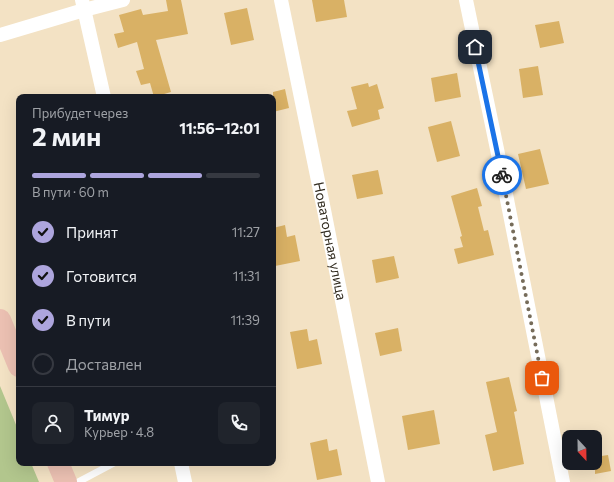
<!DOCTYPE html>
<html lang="ru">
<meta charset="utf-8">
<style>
:root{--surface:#171b24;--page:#20242c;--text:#f1f3f6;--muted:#9ea1a6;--line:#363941;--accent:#ada5dd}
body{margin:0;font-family:Commissioner,sans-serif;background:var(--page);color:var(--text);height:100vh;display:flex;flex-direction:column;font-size:15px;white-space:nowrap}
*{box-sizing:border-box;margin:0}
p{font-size:13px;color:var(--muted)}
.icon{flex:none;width:22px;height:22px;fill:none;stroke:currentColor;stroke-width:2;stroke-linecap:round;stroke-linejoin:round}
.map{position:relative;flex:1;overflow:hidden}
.panel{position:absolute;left:16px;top:94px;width:260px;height:372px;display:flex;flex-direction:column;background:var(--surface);border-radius:8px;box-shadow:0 4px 16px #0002}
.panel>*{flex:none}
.needle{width:26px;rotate:158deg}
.buttons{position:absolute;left:562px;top:430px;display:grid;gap:8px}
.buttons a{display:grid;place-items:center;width:40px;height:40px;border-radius:8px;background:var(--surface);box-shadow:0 4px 16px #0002;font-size:20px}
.pin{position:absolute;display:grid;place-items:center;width:34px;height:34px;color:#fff;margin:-17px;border-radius:8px;box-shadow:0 2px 6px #0006}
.courier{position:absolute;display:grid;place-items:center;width:40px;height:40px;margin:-20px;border:3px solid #1a73e8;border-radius:50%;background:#fff;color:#222;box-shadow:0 1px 5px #0007}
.overview em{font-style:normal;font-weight:700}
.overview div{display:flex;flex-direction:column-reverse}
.overview{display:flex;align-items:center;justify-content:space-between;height:68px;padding:0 16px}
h1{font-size:26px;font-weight:700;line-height:30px}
.bar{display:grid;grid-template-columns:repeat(4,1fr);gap:6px 4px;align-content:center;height:48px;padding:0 16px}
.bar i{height:5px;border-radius:3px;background:var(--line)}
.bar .current{background:var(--accent)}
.bar p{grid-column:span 4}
.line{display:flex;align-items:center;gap:10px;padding:0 16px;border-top:1px solid var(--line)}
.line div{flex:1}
.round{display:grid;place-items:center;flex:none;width:42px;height:42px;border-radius:8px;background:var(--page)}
ol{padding:0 16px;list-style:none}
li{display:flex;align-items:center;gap:12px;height:44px}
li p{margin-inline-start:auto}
li .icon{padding:4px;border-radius:50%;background:var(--accent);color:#111;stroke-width:4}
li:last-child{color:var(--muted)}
li i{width:22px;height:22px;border:2px solid var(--line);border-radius:50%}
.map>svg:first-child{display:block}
.green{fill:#b2c68d}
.building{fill:#d9b165}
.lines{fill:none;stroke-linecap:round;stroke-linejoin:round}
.service{stroke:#fff;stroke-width:7}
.minor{stroke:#fff;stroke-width:14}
.primary{stroke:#ebc0b2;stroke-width:22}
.done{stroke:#766c5a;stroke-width:4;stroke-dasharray:0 7.2}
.route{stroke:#1a73e8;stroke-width:5}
.labels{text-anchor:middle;stroke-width:4;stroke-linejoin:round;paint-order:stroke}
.street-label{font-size:14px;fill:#332d21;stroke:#f3e2c4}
</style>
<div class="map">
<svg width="614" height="482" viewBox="0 0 614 482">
<rect width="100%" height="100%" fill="#f3e2c4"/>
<path class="green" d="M 0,386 L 19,432 L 19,463 L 31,463 L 39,482 L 0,482 Z"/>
<g class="building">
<path d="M 166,0 L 181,0 L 188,34 L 156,40 L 171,92 L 154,97 L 150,83 L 141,85 L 136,71 L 144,69 L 137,42 L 118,48 L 114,34 L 124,32 L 119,15 L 141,9 L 143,15 L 168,11 Z"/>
<path d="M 312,0 L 344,0 L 347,17 L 316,22 Z"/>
<path d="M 247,8 L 254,40 L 231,45 L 224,13 Z"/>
<path d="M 559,21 L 564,43 L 540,48 L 535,25 Z"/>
<path d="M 538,66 L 543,95 L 523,98 L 519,69 Z"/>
<path d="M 457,73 L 461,97 L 435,102 L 431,78 Z"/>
<path d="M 368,83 L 369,87 L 377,84 L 384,108 L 378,110 L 380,119 L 352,127 L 347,111 L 357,109 L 351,87 Z"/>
<path d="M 285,89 L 289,108 L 273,112 L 273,92 Z"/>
<path d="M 451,121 L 460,156 L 437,162 L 428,127 Z"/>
<path d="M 540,149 L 549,184 L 526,189 L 518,154 Z"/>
<path d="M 378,170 L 383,194 L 357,199 L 352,175 Z"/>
<path d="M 477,188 L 482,206 L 478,207 L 484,231 L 488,230 L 494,255 L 458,264 L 454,249 L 463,247 L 460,237 L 462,236 L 451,196 Z"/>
<path d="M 285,225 L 287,237 L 295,235 L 300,261 L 275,266 L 273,255 L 273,228 Z"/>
<path d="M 394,256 L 399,278 L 376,283 L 372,260 Z"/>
<path d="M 398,328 L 402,351 L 380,356 L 375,333 Z"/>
<path d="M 307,329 L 309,341 L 317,339 L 322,364 L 297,369 L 290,332 Z"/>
<path d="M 509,377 L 517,411 L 514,412 L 524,464 L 493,471 L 485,435 L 497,432 L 486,382 Z"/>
<path d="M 434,410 L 440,444 L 408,450 L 402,416 Z"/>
<path d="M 327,439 L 329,451 L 337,449 L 342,475 L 317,480 L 310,443 Z"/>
<path d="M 608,455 L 611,471 L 595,474 L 595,457 Z"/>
</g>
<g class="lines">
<path class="service" d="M 78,482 L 114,463"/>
<g class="minor">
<path d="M 82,0 L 104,97"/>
<path id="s1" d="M 281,0 L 323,205 L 378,482"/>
<path d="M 466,0 L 497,149 L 563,482"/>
<path d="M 0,35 L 84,10 L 123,0"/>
<path d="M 181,463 L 185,482"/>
</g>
<g class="primary">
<path d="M 0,320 L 19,366"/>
<path d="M 58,463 L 66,482"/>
</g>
</g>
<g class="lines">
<path class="done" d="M 502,175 L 542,378"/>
<path class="route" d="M 475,47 L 502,175"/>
</g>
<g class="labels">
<g class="street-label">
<text dy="5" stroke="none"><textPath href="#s1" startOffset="246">Новаторная улица</textPath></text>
</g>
</g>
</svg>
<div class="buttons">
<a><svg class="needle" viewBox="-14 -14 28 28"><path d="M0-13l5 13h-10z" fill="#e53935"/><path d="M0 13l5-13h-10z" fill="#9ea1a6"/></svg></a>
</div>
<div class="pin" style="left:542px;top:378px;background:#ea580c"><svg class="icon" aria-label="bag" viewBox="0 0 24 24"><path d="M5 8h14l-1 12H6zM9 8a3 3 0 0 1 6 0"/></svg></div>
<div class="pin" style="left:475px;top:47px;background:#1f2937"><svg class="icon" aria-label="home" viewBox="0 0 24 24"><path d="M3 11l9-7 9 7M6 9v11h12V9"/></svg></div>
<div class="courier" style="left:502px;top:175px"><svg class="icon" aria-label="bike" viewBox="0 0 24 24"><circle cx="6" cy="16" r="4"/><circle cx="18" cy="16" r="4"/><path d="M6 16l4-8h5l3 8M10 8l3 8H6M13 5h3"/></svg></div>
<section class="panel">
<div class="overview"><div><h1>2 мин</h1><p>Прибудет через</p></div><em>11:56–12:01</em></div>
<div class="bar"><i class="current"></i><i class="current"></i><i class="current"></i><i></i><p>В пути · 60 m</p></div>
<ol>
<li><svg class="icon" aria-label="check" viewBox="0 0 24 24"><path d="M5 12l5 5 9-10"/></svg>Принят<p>11:27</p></li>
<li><svg class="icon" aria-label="check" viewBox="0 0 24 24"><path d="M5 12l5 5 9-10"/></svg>Готовится<p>11:31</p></li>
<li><svg class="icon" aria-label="check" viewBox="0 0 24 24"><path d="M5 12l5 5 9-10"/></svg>В пути<p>11:39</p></li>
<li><i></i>Доставлен</li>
</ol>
<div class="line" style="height:72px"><a class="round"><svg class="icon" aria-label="person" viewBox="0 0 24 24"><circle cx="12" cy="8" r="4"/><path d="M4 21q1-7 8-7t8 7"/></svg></a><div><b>Тимур</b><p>Курьер · 4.8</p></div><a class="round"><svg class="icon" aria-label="phone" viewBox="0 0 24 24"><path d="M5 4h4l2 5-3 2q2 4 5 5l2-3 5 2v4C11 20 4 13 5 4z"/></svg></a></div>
</section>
</div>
